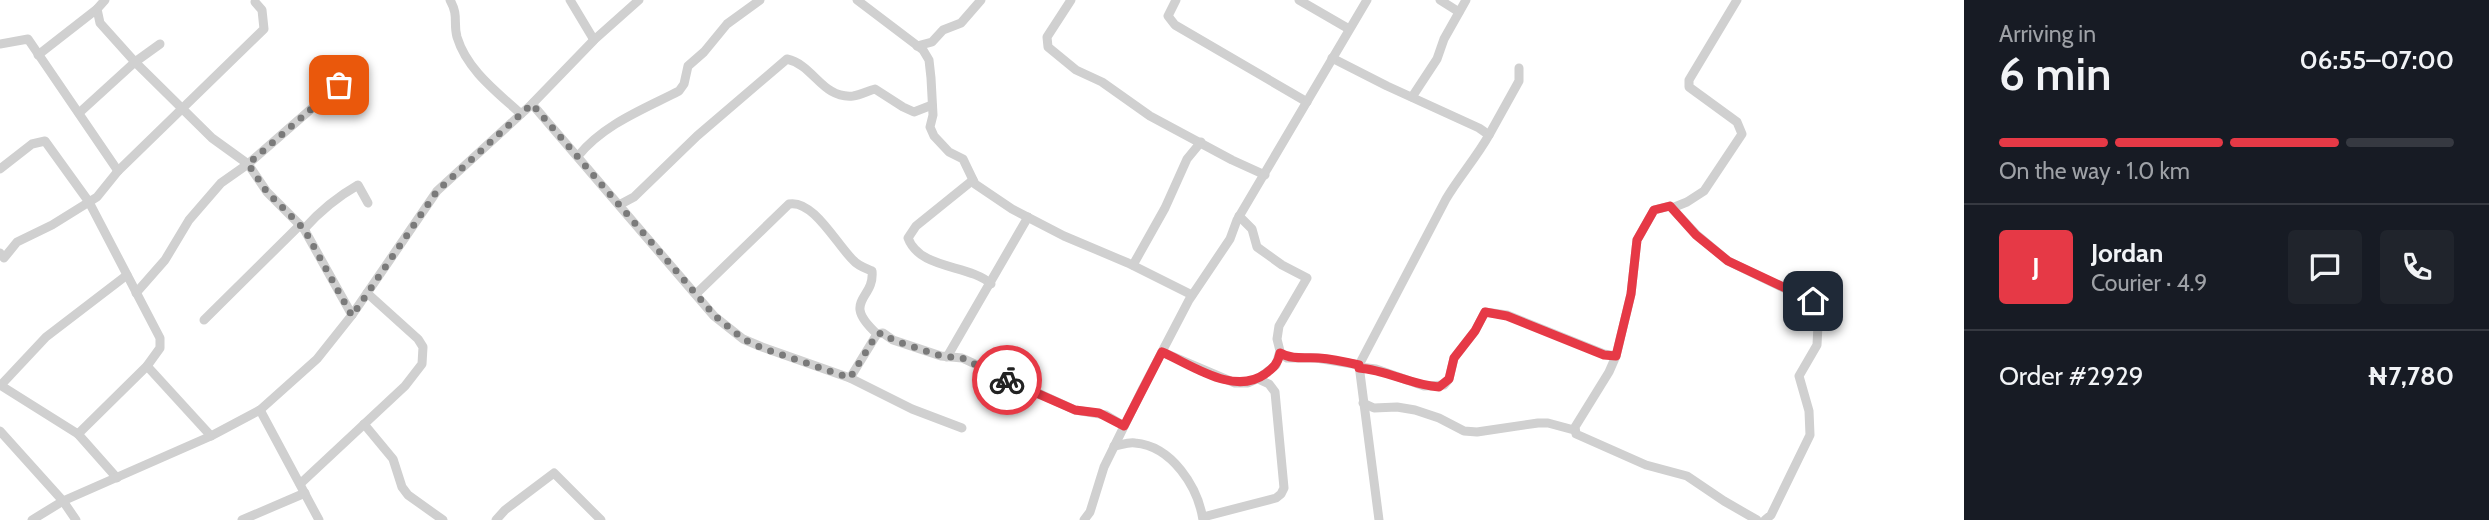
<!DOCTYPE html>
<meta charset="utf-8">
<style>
:root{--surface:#171b24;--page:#20242c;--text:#f1f3f6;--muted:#9ea1a6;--line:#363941;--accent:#e63946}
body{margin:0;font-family:Cabin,sans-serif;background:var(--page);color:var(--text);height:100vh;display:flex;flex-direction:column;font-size:26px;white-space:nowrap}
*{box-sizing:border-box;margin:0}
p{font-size:23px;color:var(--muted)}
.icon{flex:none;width:38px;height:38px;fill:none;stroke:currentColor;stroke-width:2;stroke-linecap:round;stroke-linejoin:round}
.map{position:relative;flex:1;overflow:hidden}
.drawer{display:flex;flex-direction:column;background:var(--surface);width:525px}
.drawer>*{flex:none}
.pin{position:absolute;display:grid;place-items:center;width:60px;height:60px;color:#fff;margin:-30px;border-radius:14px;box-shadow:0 4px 10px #0006}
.courier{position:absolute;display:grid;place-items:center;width:70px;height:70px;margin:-35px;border:5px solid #e63946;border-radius:50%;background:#fff;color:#222;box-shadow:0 2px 9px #0007}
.headline em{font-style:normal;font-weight:600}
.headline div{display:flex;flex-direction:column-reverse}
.headline{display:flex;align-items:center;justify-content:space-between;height:119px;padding:0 35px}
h1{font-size:46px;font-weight:600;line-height:52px}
.bar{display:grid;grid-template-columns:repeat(4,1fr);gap:10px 7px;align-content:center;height:84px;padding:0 35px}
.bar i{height:9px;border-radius:5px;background:var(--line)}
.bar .on{background:var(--accent)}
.bar p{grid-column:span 4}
.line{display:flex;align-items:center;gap:18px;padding:0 35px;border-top:2px solid var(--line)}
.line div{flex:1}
.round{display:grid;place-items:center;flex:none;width:74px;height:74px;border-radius:7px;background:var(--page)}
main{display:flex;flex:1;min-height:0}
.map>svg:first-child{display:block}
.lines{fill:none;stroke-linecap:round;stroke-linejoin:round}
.minor{stroke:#d0d0d0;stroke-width:9}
.done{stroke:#7a7a7a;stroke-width:7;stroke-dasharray:0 12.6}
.route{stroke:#e63946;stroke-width:9}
</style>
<main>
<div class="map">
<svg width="1964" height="520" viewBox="0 0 1964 520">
<rect width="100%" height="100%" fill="#fff"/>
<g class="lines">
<g class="minor">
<path d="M 105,0 L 97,9 L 100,23 L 135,62 L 212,138 L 248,164 L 267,192 L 304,229 L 352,315"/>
<path d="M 450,0 C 459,16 453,22 457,37 C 467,70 497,92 521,114"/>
<path d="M 570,0 L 594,40"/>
<path d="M 857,0 L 923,50 L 929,60 L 931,78 L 933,115 L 930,127 L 934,136 L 949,152 L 963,159 L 975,184 L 1012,209 L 1064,236 L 1128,263 L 1192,295"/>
<path d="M 1071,0 L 1047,37 L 1048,47 L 1076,70 L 1102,82 L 1150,116 L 1232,160 L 1265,175"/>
<path d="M 1176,0 L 1168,16 L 1175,25 L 1307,102"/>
<path d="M 1299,0 L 1349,29"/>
<path d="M 1440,0 L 1459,12"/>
<path d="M 0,44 L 28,39 L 118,171"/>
<path d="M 917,46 L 932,42 L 943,30 L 961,23 L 981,0"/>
<path d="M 38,55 L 97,9"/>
<path d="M 1332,58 L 1387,86 L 1479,128 L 1489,135 C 1476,158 1459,177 1446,199 L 1359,365 L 1379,520"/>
<path d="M 1412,97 L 1437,59 L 1444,39 L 1466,0"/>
<path d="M 532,104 L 714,316 L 743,339 L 762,347 L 850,378 L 877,334 L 883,333 L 893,340 L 941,356 L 962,358 L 1075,410 L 1106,415 L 1124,426"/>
<path d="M 79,113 L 135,62 L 160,44"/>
<path d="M 1489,135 L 1519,81 L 1519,68"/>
<path d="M 578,156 C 604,124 644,109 679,91 L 684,84 L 688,66 L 704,52 L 727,24 L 760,0"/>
<path d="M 0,169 L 32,144 L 45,141 L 89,202 L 97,197 L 118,171 L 264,29 L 262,10 L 255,2"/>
<path d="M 973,180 L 916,226 L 908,238 C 920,270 969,264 991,284"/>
<path d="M 619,205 L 634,197 L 697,136 L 787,59 C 814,65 822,99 853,96 C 861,95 867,91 875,89 L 903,107 L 914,112 L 932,105"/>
<path d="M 1672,208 L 1687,202 L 1704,191 L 1742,134 L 1737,122 L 1689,87 L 1689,80 L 1737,0"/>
<path d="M 304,229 C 320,211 337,197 358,185 L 368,203"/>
<path d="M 0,253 L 4,258 L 17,242 L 52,225 L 89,202 L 160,338 L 160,348 L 147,366 L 78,434"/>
<path d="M 1133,265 L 1165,208 L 1187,159 L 1201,142"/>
<path d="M 136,293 L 165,260 L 189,220 L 221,183 L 248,164 L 357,69"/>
<path d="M 696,294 L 789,204 C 813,199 837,245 853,260 C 858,266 865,268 872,271 C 875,300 840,300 877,334"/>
<path d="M 204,320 L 300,225"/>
<path d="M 1162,352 L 1235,383 L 1248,383 L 1259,378 L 1276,365 L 1280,351 L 1277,339 L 1279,326 L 1307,278 L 1282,265 L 1257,247 L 1252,229 L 1239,216"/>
<path d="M 1280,353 L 1287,358 L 1316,358 L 1359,365"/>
<path d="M 1616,356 L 1609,372 L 1575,427 L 1576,434 L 1646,465 L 1687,476 L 1724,501 L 1757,520"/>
<path d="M 947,357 L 1028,217"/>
<path d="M 147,366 L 211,436"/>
<path d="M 1359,367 L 1376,369 L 1424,386 L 1444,385 L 1449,379 L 1454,358 L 1475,331 L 1485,312 L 1507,315 L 1604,354 L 1616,356 L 1631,294 L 1637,240 L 1654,210 L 1670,206 L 1697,235 L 1728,261 L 1819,305 L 1817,345 L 1799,376 L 1809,411 L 1810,435 L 1771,515 L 1765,520"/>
<path d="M 850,378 L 912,409 L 962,428"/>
<path d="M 0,385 L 78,434 L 117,478"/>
<path d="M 1,385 L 46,337 L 127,275"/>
<path d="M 1363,403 L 1374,408 L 1397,407 L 1415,410 L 1439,418 L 1464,431 L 1477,432 L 1538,423 L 1548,423 L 1574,430"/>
<path d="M 260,410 L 319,520"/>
<path d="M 364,424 L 393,459 L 402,487 L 408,495 L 443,520"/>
<path d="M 0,431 L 63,501 L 76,520"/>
<path d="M 1114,446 C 1121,445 1128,442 1135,443 C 1172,446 1198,487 1203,520"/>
<path d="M 300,484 L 405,386 L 422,364 L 423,347 L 418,339 L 367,293"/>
<path d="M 1203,517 L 1276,498 L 1281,494 L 1284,488 L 1275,392 L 1269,384 L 1258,379"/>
<path d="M 32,520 L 63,501 L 211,436 L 260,410 L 317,359 L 352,315 L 437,191 L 532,104 L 594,40 L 639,0"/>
<path d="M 242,520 L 305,493"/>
<path d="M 496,520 L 505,510 L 554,473 L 601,520"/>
<path d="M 1084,520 L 1090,512 L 1104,467 L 1143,388 L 1189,300 L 1230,239 L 1237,220 L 1367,0"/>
</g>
</g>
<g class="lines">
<path class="done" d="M 339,85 L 248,164 L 267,192 L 304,229 L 352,316 L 437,191 L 532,104 L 715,316 L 743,339 L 762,348 L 850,378 L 877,334 L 883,333 L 893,340 L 941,356 L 962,358 L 1007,380"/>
<path class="route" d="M 1007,380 L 1075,410 L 1099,413 L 1124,426 L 1162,352 C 1192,365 1234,396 1265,374 C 1273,368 1278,364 1280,353 C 1292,360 1306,357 1319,358 C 1333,359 1346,362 1359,365 L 1359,368 C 1387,370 1411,385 1439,387 L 1449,379 L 1454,358 L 1475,331 L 1485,312 L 1507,316 L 1604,355 L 1616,356 L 1631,294 L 1637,240 L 1654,210 L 1670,206 L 1696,235 L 1728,261 L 1813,301"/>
</g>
</svg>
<div class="pin" style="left:339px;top:85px;background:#ea580c"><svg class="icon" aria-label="bag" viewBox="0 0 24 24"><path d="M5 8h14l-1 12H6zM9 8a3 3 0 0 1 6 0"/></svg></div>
<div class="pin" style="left:1813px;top:301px;background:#1f2937"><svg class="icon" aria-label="home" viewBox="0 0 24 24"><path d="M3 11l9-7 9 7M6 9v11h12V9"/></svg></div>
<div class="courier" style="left:1007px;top:380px"><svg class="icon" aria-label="bike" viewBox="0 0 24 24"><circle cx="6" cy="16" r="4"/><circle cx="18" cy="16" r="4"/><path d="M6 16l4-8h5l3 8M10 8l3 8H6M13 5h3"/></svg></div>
</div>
<section class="drawer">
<div class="headline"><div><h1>6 min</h1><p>Arriving in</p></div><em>06:55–07:00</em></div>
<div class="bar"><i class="on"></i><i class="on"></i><i class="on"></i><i></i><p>On the way · 1.0 km</p></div>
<div class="line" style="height:126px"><b class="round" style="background:var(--accent);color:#fff">J</b><div><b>Jordan</b><p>Courier · 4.9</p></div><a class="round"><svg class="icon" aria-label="chat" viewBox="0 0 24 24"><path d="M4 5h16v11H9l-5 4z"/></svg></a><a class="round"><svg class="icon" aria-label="phone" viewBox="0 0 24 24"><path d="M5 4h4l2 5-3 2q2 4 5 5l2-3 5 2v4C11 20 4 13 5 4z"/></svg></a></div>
<div class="line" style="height:91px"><div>Order #2929</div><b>₦7,780</b></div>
</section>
</main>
